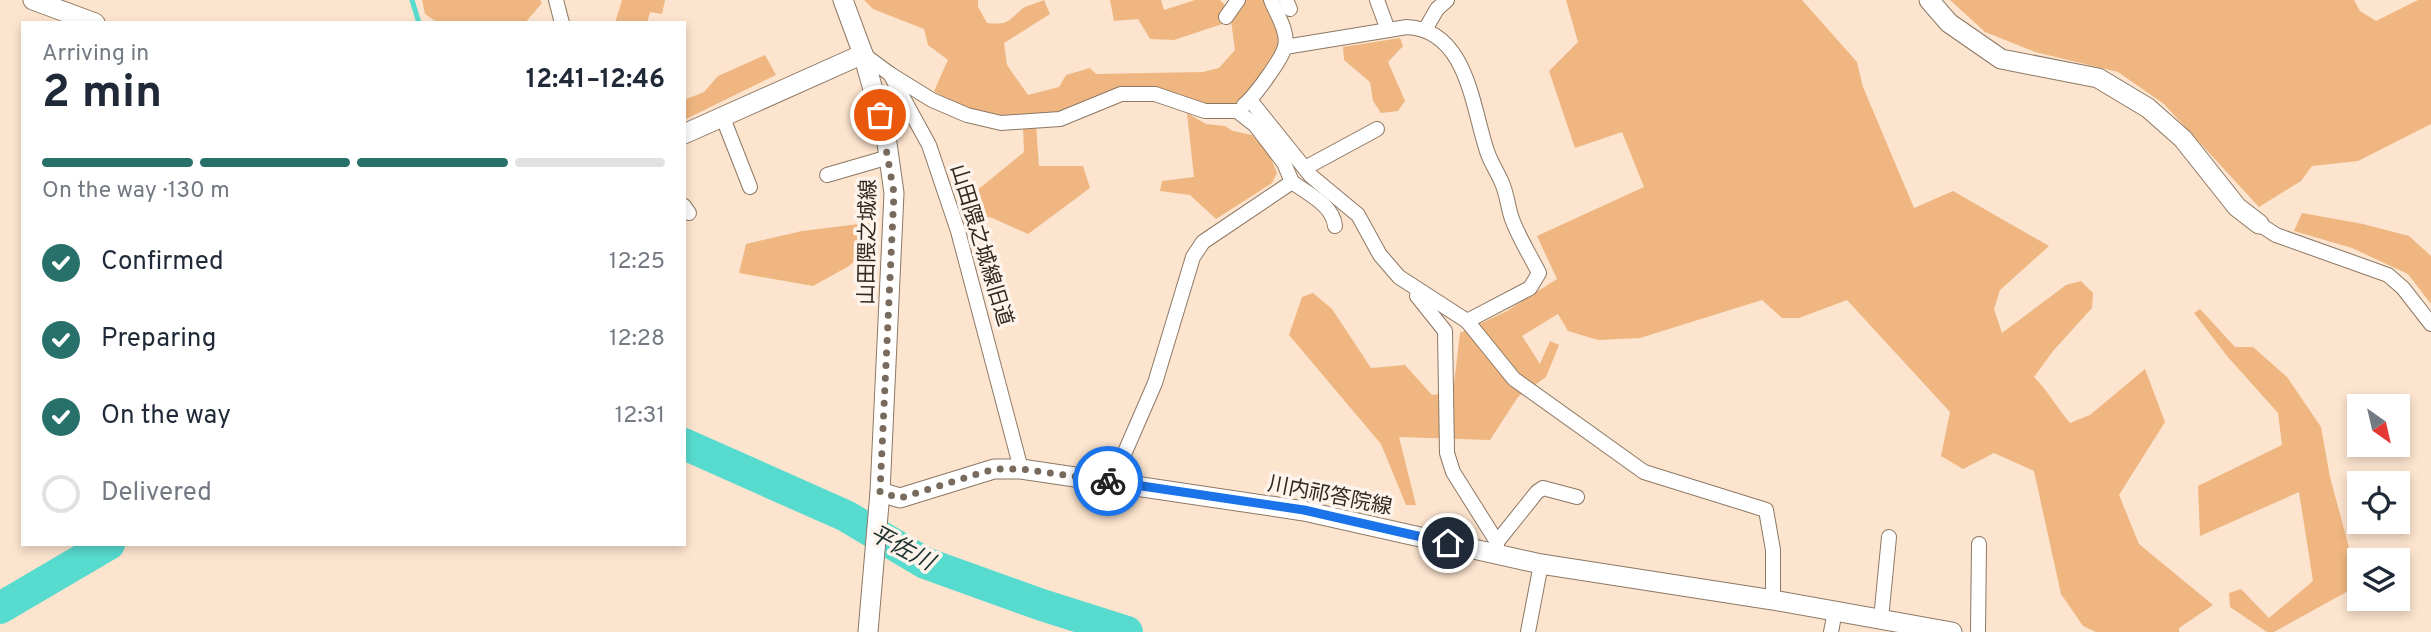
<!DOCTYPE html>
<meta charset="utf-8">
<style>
:root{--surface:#fff;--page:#f6f6f7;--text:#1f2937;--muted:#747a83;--line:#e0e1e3;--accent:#28716b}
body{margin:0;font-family:Overpass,"Noto Sans JP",sans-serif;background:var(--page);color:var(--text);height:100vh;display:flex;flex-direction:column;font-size:26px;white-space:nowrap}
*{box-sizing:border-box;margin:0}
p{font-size:23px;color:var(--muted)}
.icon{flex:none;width:38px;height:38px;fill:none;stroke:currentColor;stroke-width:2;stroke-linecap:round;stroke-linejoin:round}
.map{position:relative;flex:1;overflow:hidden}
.drawer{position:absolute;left:21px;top:21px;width:665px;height:525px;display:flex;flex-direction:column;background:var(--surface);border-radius:0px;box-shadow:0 4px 10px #0003}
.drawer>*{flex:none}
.needle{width:46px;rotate:146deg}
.buttons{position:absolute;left:2347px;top:394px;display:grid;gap:14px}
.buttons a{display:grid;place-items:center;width:63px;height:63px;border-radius:0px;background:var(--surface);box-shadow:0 4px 10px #0003;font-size:35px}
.pin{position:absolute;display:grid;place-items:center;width:60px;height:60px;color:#fff;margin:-30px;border:4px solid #fff;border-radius:50%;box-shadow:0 2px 7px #0007}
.courier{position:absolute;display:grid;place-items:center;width:70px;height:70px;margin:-35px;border:5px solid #1a73e8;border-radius:50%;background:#fff;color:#222;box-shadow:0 2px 9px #0007}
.overview em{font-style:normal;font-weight:700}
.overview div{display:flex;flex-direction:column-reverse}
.overview{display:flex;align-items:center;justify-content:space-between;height:119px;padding:0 21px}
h1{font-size:46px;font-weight:700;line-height:52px}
.bar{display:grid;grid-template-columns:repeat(4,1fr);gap:10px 7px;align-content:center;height:84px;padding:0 21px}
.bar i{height:9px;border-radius:5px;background:var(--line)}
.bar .active{background:var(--accent)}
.bar p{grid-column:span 4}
ol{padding:0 21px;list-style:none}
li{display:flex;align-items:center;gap:21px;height:77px}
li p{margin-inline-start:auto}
li .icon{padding:7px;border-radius:50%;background:var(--accent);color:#fff;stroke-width:4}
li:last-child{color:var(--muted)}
li i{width:38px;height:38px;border:4px solid var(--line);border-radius:50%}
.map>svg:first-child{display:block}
.green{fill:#efb681}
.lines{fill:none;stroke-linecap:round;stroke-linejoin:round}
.stream{stroke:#58dbcf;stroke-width:5}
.river{stroke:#58dbcf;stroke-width:32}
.street-casing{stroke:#8d7864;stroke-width:16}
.secondary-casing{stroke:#8d7864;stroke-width:21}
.street{stroke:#fff;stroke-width:14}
.secondary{stroke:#fff;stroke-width:19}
.done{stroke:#786a5c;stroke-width:7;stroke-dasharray:0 12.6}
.route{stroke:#1a73e8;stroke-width:9}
.labels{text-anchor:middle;stroke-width:7;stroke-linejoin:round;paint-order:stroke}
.street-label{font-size:21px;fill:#31281f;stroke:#fef4eb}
.water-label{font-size:23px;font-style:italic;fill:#1c3230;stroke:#fef4eb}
</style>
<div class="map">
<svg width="2431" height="632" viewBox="0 0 2431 632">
<rect width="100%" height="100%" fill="#fce4ce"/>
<g class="green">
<path d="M 422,0 L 540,0 L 542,3 L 525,23 L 438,23 L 425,14 Z"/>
<path d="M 622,0 L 665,0 L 662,14 L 650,12 L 647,23 L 615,23 Z"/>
<path d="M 864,0 L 978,0 L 978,7 L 987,23 C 1009,25 1007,22 1022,9 C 1027,5 1038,3 1044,0 L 1050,14 L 1004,43 L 1007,65 L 1028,95 L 1059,87 L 1066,75 L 1090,68 L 1096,74 L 1203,72 L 1219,68 L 1235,50 L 1231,21 L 1174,40 L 1150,39 L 1138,19 L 1114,21 L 1110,0 L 1161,0 L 1164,10 L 1195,0 L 1220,0 L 1228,8 L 1233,0 L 1266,0 L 1280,33 L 1281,45 L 1253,92 L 1235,107 L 1204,107 L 1154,90 L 1066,110 L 1009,119 L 959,107 L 934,91 L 948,60 L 928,45 L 924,29 L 873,9 Z"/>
<path d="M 1566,0 L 1802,0 L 1857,62 L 1863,87 L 1914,208 L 1953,191 L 2049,246 L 2000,290 L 1994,309 L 2002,333 L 2066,285 L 2081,281 L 2093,293 L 2092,308 L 2053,351 L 2034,377 C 2048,391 2057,408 2070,423 L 2090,415 L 2145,369 L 2165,422 L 2119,495 L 2139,544 L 2213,605 L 2179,628 L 2179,632 L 2096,632 L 2083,626 L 2061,594 L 2034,471 L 1994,453 L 1963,469 L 1941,456 L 1950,412 L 1847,300 L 1799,318 L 1782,318 L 1762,300 L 1640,338 L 1598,340 L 1568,331 L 1558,314 L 1522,336 L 1540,364 L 1550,341 L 1559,345 L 1546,377 L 1518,397 L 1490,440 L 1399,437 L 1416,505 L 1406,505 L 1381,444 L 1289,335 L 1302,297 L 1313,293 L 1332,309 L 1371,368 L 1405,365 L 1432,395 L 1453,392 L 1460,333 L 1507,311 L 1557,279 L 1537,236 L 1644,187 L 1622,132 L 1575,148 L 1549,71 L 1578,42 Z"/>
<path d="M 1950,0 L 2354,0 L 2360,11 L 2376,21 L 2418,0 L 2431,0 L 2431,124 L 2358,161 L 2312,166 L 2301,181 L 2259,207 L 2164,104 L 2118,72 L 2035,52 L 1985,32 Z"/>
<path d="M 1400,38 L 1403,46 L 1388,62 L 1405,101 L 1398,111 L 1381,113 L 1373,101 L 1370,82 L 1344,60 L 1343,47 Z"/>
<path d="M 765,55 L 776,75 L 684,120 L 684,100 L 704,92 L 718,76 Z"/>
<path d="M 1187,113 L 1206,124 L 1225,126 L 1233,131 L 1252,135 L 1270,156 L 1277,173 L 1272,183 L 1216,219 L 1190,195 L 1160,191 L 1162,181 L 1194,177 Z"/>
<path d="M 1036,125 L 1039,166 L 1083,166 L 1090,188 L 1028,234 L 990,217 L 966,220 L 975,192 L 1024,152 L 1023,127 Z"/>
<path d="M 2302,213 L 2363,224 L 2409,236 L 2431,256 L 2431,304 L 2408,274 L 2352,248 L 2294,231 Z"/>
<path d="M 875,222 L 875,242 L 849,266 L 813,286 L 739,273 L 746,244 L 802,231 Z"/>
<path d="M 2200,309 L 2235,347 L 2253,347 L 2287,377 L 2321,427 L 2330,477 L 2359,585 L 2274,632 L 2267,632 L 2230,607 L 2229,593 L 2241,589 L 2269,618 L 2313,581 L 2299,492 L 2200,536 L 2198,486 L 2282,445 L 2278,413 L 2227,356 L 2194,313 Z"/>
</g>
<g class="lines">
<path class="stream" d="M 412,0 L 419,23"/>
<g class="river">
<path d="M 684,444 L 846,516 L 925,563 L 1042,605 L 1127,632"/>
<path d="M 0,608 L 109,544"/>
</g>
<defs>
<g id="street">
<path d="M 556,0 L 562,23"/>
<path d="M 1286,0 L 1290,9"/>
<path d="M 1377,0 L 1388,30"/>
<path d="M 1226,17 L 1238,0"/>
<path d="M 1426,28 L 1437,9 L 1447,0"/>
<path d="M 863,54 L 890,74 L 929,145 L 958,231 L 1021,469"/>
<path d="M 890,74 L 932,100 L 967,115 L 1001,123 L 1060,119 L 1121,94 L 1155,94 L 1205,111 L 1237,111 L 1255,125 L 1284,163 L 1292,182 L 1203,242 L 1193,257 L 1155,383 L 1112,482"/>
<path d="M 1250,100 L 1311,176 L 1358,215 L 1380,255 L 1399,277 L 1467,321 L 1530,288 L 1539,273 C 1530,255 1519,238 1512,219 C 1508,208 1507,194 1502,183 C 1497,171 1489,160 1486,148 C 1472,104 1466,30 1407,27 L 1285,47"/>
<path d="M 1244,105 C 1255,96 1281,60 1285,47 C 1289,32 1276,13 1271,0"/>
<path d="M 723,118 L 750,187"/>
<path d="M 1305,168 L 1377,129"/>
<path d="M 827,175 L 889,157"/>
<path d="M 1292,182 C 1307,193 1333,205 1335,226"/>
<path d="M 684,206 L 689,213"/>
<path d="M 2259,224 L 2276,235 L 2388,275 L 2403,288 L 2431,324"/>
<path d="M 1417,296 L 1445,331 L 1447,453 L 1453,472 L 1497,542 L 1497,554"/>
<path d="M 1467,321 L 1514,379 L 1644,472 L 1766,510 L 1773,550 L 1773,600"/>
<path d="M 1497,542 L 1537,492 L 1543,488 L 1577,497"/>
<path d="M 1881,619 L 1889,537"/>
<path d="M 1528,632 L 1541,564"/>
<path d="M 1831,632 L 1835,611"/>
<path d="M 1978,632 L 1979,544"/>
</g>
<g id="secondary">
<path d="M 33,0 L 95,23"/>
<path d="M 843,0 L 863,54 L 886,136 L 894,193 L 880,492 L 868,632"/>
<path d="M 1929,0 L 1949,23 L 2001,59 L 2098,78 L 2148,108 L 2183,139 L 2237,207 L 2259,224"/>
<path d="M 684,134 L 863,54"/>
<path d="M 880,492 L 900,498 L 994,469 L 1021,469 L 1304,511 L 1541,564 L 1773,600 L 1952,632"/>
</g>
</defs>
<use href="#street" class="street-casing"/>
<use href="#secondary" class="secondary-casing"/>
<use href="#street" class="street"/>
<use href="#secondary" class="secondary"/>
</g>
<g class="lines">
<path class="done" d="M 880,115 L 894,193 L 880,492 L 900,498 L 994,469 L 1021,469 L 1108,481"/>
<path class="route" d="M 1108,481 L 1304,510 L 1448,543"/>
</g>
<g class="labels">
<g class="street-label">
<text transform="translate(867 242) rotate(-89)" y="7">山田隈之城線</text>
<text transform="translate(982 245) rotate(73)" y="7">山田隈之城線旧道</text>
<text transform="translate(1330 495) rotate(11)" y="7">川内祁答院線</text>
</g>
<g class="water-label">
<text transform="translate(902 547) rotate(28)" y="8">平佐川</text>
</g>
</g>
</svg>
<div class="buttons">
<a><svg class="needle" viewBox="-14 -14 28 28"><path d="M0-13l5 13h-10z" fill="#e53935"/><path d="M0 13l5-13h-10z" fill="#747a83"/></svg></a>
<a><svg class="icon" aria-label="locate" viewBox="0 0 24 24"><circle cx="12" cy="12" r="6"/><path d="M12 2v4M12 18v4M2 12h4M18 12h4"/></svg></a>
<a><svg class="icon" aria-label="layers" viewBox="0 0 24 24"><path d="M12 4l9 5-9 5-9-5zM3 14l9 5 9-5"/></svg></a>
</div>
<div class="pin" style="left:880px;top:115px;background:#ea580c"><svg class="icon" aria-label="bag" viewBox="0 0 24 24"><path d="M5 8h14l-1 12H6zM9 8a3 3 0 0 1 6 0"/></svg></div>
<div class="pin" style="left:1448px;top:543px;background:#1f2937"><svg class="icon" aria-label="home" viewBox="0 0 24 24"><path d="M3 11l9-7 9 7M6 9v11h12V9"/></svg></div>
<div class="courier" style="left:1108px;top:481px"><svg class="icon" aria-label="bike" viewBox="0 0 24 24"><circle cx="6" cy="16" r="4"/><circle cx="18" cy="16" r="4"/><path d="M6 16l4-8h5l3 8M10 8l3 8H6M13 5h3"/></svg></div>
<section class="drawer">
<div class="overview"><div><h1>2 min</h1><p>Arriving in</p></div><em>12:41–12:46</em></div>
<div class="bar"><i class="active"></i><i class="active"></i><i class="active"></i><i></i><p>On the way · 130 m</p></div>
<ol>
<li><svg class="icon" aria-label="check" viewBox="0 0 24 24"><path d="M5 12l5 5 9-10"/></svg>Confirmed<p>12:25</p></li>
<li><svg class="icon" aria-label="check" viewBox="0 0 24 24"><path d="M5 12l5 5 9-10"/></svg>Preparing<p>12:28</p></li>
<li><svg class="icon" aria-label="check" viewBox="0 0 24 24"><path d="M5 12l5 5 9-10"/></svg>On the way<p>12:31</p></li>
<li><i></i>Delivered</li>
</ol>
</section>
</div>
